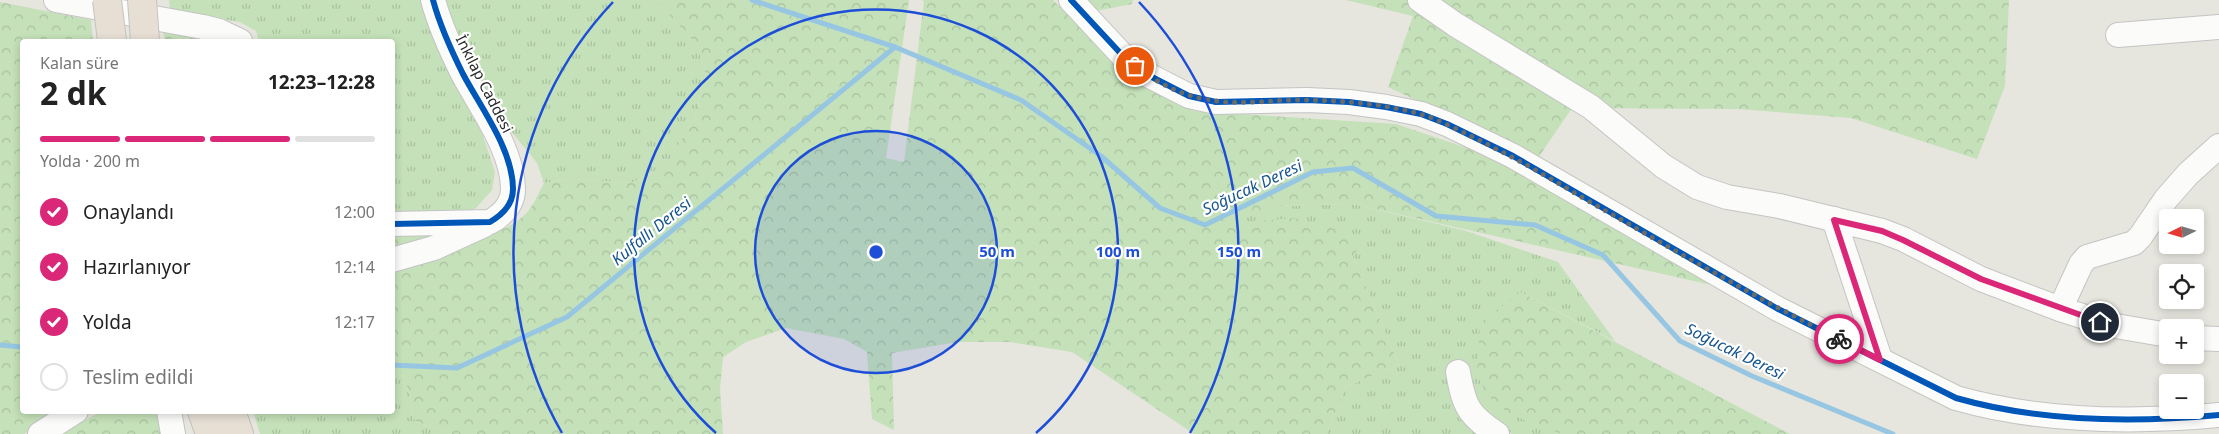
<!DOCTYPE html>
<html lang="tr">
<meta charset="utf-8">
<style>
:root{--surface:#fff;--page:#f6f6f6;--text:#222;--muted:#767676;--line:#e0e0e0;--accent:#db2777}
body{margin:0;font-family:"Noto Sans",sans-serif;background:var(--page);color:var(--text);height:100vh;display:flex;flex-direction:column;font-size:19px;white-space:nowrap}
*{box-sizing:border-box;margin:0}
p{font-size:16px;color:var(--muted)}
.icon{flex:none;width:28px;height:28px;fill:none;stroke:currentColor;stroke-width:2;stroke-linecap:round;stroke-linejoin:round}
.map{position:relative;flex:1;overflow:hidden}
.sheet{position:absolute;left:20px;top:39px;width:375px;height:375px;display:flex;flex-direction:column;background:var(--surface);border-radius:5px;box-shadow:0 2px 8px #0003}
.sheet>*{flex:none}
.needle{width:32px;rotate:265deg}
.tools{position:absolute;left:2159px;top:209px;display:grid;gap:10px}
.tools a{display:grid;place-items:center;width:45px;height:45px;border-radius:5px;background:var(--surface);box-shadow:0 2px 8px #0003;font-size:25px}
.pin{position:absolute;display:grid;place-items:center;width:42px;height:42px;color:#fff;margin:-21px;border:2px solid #fff;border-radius:50%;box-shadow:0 1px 5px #0007}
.courier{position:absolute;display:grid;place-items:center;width:50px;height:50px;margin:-25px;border:4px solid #db2777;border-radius:50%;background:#fff;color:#222;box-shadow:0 1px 6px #0007}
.head em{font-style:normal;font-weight:700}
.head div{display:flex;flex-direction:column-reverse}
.head{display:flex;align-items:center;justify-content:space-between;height:85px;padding:0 20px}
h1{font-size:32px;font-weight:700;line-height:38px}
.bar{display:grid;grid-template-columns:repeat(4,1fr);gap:8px 5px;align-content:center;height:60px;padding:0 20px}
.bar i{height:6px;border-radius:4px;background:var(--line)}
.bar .selected{background:var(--accent)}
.bar p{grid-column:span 4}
ol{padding:0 20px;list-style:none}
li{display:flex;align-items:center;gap:15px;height:55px}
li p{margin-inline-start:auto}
li .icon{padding:5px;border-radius:50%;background:var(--accent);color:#fff;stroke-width:4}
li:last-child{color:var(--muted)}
li i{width:28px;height:28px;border:2px solid var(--line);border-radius:50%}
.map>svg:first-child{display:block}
.grass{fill:url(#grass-tufts)}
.forest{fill:url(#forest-crowns)}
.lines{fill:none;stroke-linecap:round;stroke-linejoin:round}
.stream{stroke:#97c6e3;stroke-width:5}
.minor-casing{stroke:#c4c4c4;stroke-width:26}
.highway-casing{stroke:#c3c3c0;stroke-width:30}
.minor{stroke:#fbfbfa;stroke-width:24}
.highway{stroke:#e7dfd4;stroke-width:28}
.highway-bridge-casing{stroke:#c3c3c0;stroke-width:30;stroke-linecap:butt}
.highway-bridge{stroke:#e7dfd4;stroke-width:28}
.cycleway-casing{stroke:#fff;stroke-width:9}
.cycleway{stroke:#0057b8;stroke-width:6}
.done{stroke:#6b6b68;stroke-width:5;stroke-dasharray:0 9}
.route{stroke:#db2777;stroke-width:6}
.ring{fill:none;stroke:#1d4ed8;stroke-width:2.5}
.labels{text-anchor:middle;stroke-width:4.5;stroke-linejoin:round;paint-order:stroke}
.street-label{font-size:15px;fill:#292929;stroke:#fff}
.water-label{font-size:16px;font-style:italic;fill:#17558e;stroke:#fff}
.centre{fill:#1d4ed8;stroke:#fff;stroke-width:2.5}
.ring-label{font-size:15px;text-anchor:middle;font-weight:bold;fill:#1d4ed8;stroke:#fff;stroke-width:4.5;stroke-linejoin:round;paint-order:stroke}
</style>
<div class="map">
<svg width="2219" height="434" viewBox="0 0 2219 434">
<defs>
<pattern id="grass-tufts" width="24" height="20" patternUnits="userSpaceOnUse" patternTransform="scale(1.25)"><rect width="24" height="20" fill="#c4e1b9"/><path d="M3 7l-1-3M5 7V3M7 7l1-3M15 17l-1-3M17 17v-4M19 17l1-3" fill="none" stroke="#a8c19f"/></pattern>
<pattern id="forest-crowns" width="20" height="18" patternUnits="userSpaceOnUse" patternTransform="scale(1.25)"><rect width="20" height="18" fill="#c4e1b9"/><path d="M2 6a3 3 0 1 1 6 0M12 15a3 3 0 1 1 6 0" fill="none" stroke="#a8c19f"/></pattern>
</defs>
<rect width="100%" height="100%" fill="#e6e5de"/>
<g class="grass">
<path d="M 169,0 L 421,0 L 429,25 L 455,83 L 482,133 L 495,172 L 492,190 L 476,208 L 458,215 L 393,215 L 392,41 L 259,41 L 256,31 L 240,22 L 170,11 Z"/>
<path d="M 441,0 L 652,0 L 660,5 L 698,46 L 706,75 L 694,119 L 665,167 L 631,183 L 568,179 L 544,183 L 537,163 L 498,115 L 469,72 Z"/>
<path d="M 1353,204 L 1463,230 L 1558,262 L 1615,341 L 1520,292 L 1553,429 L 1562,434 L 1512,434 L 1489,421 L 1489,434 L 1327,434 L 1345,387 L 1399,365 L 1353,257 L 1205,225 L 1278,206 Z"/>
<path d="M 393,372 L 405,377 L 415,421 L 450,434 L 260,434 L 253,411 L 392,411 Z"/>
</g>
<g class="forest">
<path d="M 652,0 L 909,0 L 886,158 L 904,162 L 924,1 L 922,0 L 1053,0 L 1124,72 L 1194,111 L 1396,124 L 1488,155 L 1716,286 L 1353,204 L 1278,206 L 1209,225 L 1294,218 L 1364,237 L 1353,257 L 1399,365 L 1345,387 L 1327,434 L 1194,434 L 1072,352 L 1010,342 L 958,342 L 892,353 L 894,430 L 872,419 L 867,352 L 844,339 L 786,328 L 746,342 L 723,357 L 720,389 L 723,434 L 450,434 L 415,421 L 405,377 L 393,372 L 393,269 C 426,260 508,237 529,210 C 535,202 539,192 544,183 L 568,179 L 631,183 L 665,167 L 694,119 L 706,75 L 698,46 L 660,5 Z"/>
<path d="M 1086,0 L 1133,0 L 1132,4 L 1096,11 Z"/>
<path d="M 1346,0 L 2009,0 L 2005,86 L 1977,159 L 1851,118 L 1739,109 L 1572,108 L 1538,158 L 1388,87 L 1413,16 Z"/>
<path d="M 0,2 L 91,20 L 93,41 L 22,41 L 22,411 L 68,411 L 24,434 L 0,434 Z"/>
<path d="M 163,31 L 214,41 L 165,41 Z"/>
<path d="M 393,233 L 437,235 L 393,254 Z"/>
<path d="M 1520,292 L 1790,434 L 1562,434 L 1509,414 L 1486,394 L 1477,373 L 1480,323 Z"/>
<path d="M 102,411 L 159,411 L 165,434 L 59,434 Z"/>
</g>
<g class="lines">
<g class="stream">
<path d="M 752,0 L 895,47 L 1021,100 L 1101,156 L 1160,208 L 1205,225 L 1313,172 L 1353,168 L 1436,216 L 1535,225 L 1603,255 L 1680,341 L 1752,376 L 1893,434"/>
<path d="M 0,345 L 22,347"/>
<path d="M 392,365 L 457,368 L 567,317 L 895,47"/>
</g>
<defs>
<g id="minor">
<path d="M 56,0 L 203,27 L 219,31 L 240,41"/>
<path d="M 1071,0 L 1124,57 L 1146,74 L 1189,96 L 1216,102 L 1307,100 L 1349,102 L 1386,107 L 1421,114 L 1447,124 L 1513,156 L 1778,309 L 1956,398 C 2040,422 2132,423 2219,415"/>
<path d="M 1420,0 L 1456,25 L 1591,107 L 1663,166 L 1697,187 L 1727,197 L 1779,206 L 1882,231 L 1903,239 L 1981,279 L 2060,309 L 2110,325 L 2168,335"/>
<path d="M 2118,35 L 2219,27"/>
<path d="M 1834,219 L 1880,359"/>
<path d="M 392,224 L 490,222 C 502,215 513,205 513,189 C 513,150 481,108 463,74 C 451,50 440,26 433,0"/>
<path d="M 392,260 L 434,248 L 484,225"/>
<path d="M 2060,309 L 2081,264 L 2087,257 L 2134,243 L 2140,237 L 2166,199 L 2188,174 L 2219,146"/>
<path d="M 2195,338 L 2219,339"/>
<path d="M 1458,372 C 1464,406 1468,415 1497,434"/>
<path d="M 169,411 L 173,434"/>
<path d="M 40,434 L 76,411"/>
</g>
<g id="highway">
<path d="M 202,411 L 210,434"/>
<path d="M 231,411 L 239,434"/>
</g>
</defs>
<use href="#minor" class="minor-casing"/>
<use href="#highway" class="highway-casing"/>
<use href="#minor" class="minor"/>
<use href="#highway" class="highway"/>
<defs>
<g id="highway-bridge">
<path d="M 107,0 L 112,41"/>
<path d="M 142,0 L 145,41"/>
</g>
</defs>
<use href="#highway-bridge" class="highway-bridge-casing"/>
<use href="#highway-bridge" class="highway-bridge"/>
<defs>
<g id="cycleway">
<path d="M 1071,0 L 1124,57 L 1146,74 L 1189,96 L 1216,102 L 1307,100 L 1349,102 L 1386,107 L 1421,114 L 1447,124 L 1513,156 L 1778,309 L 1956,398 C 2040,422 2132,423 2219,415"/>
<path d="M 392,224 L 490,222 C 502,215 513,205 513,189 C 513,150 481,108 463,74 C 451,50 440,26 433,0"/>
</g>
</defs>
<use href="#cycleway" class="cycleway-casing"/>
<use href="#cycleway" class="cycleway"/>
</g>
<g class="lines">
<path class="done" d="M 1135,66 C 1158,84 1187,98 1216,101 C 1246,105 1278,99 1309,100 C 1346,101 1384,104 1420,114 C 1438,119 1456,129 1473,137 C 1509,155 1544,174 1578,195 C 1664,244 1750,295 1839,339"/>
<path class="route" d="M 1839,339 L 1880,360 L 1834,220 L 1882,231 L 1903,240 L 1981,279 L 2100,322"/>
</g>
<circle cx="876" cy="252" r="121" fill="#1d4ed8" fill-opacity=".12"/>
<g class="ring">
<circle cx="876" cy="252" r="121"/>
<path d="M716 433A242 242 0 1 1 1036 433"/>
<path d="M562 433A363 363 0 0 1 613 2M1139 2A363 363 0 0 1 1190 433"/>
</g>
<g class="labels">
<g class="street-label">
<text transform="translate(484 84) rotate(63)" y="5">İnkılap Caddesi</text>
</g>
<g class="water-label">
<text transform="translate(1252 187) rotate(-25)" y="6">Soğucak Deresi</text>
<text transform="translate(651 231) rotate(-39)" y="6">Kulfallı Deresi</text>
<text transform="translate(1735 351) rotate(26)" y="6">Soğucak Deresi</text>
</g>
</g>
<circle cx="876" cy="252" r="8" class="centre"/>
<g class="ring-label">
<text x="997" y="257">50 m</text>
<text x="1118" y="257">100 m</text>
<text x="1239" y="257">150 m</text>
</g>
</svg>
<div class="tools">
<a><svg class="needle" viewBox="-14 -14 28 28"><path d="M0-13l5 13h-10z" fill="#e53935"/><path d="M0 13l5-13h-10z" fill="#767676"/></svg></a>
<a><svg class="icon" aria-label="locate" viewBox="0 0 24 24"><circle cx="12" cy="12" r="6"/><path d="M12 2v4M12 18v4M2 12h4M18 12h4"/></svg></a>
<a>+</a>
<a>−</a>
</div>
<div class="pin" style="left:1135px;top:66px;background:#ea580c"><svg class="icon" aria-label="bag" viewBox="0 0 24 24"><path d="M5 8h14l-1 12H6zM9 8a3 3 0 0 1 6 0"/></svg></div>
<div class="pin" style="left:2100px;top:322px;background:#1f2937"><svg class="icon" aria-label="home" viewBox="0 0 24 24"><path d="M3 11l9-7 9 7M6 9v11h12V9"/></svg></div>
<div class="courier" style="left:1839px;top:339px"><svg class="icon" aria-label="bike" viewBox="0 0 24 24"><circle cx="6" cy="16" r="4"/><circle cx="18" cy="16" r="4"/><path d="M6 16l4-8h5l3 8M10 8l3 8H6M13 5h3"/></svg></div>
<section class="sheet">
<div class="head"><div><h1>2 dk</h1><p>Kalan süre</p></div><em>12:23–12:28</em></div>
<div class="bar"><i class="selected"></i><i class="selected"></i><i class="selected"></i><i></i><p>Yolda · 200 m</p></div>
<ol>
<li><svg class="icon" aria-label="check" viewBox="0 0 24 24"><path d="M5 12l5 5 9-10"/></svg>Onaylandı<p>12:00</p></li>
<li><svg class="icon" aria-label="check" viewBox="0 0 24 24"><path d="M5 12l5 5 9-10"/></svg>Hazırlanıyor<p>12:14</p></li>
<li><svg class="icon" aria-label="check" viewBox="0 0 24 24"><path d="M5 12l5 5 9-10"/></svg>Yolda<p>12:17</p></li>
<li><i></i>Teslim edildi</li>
</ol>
</section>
</div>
